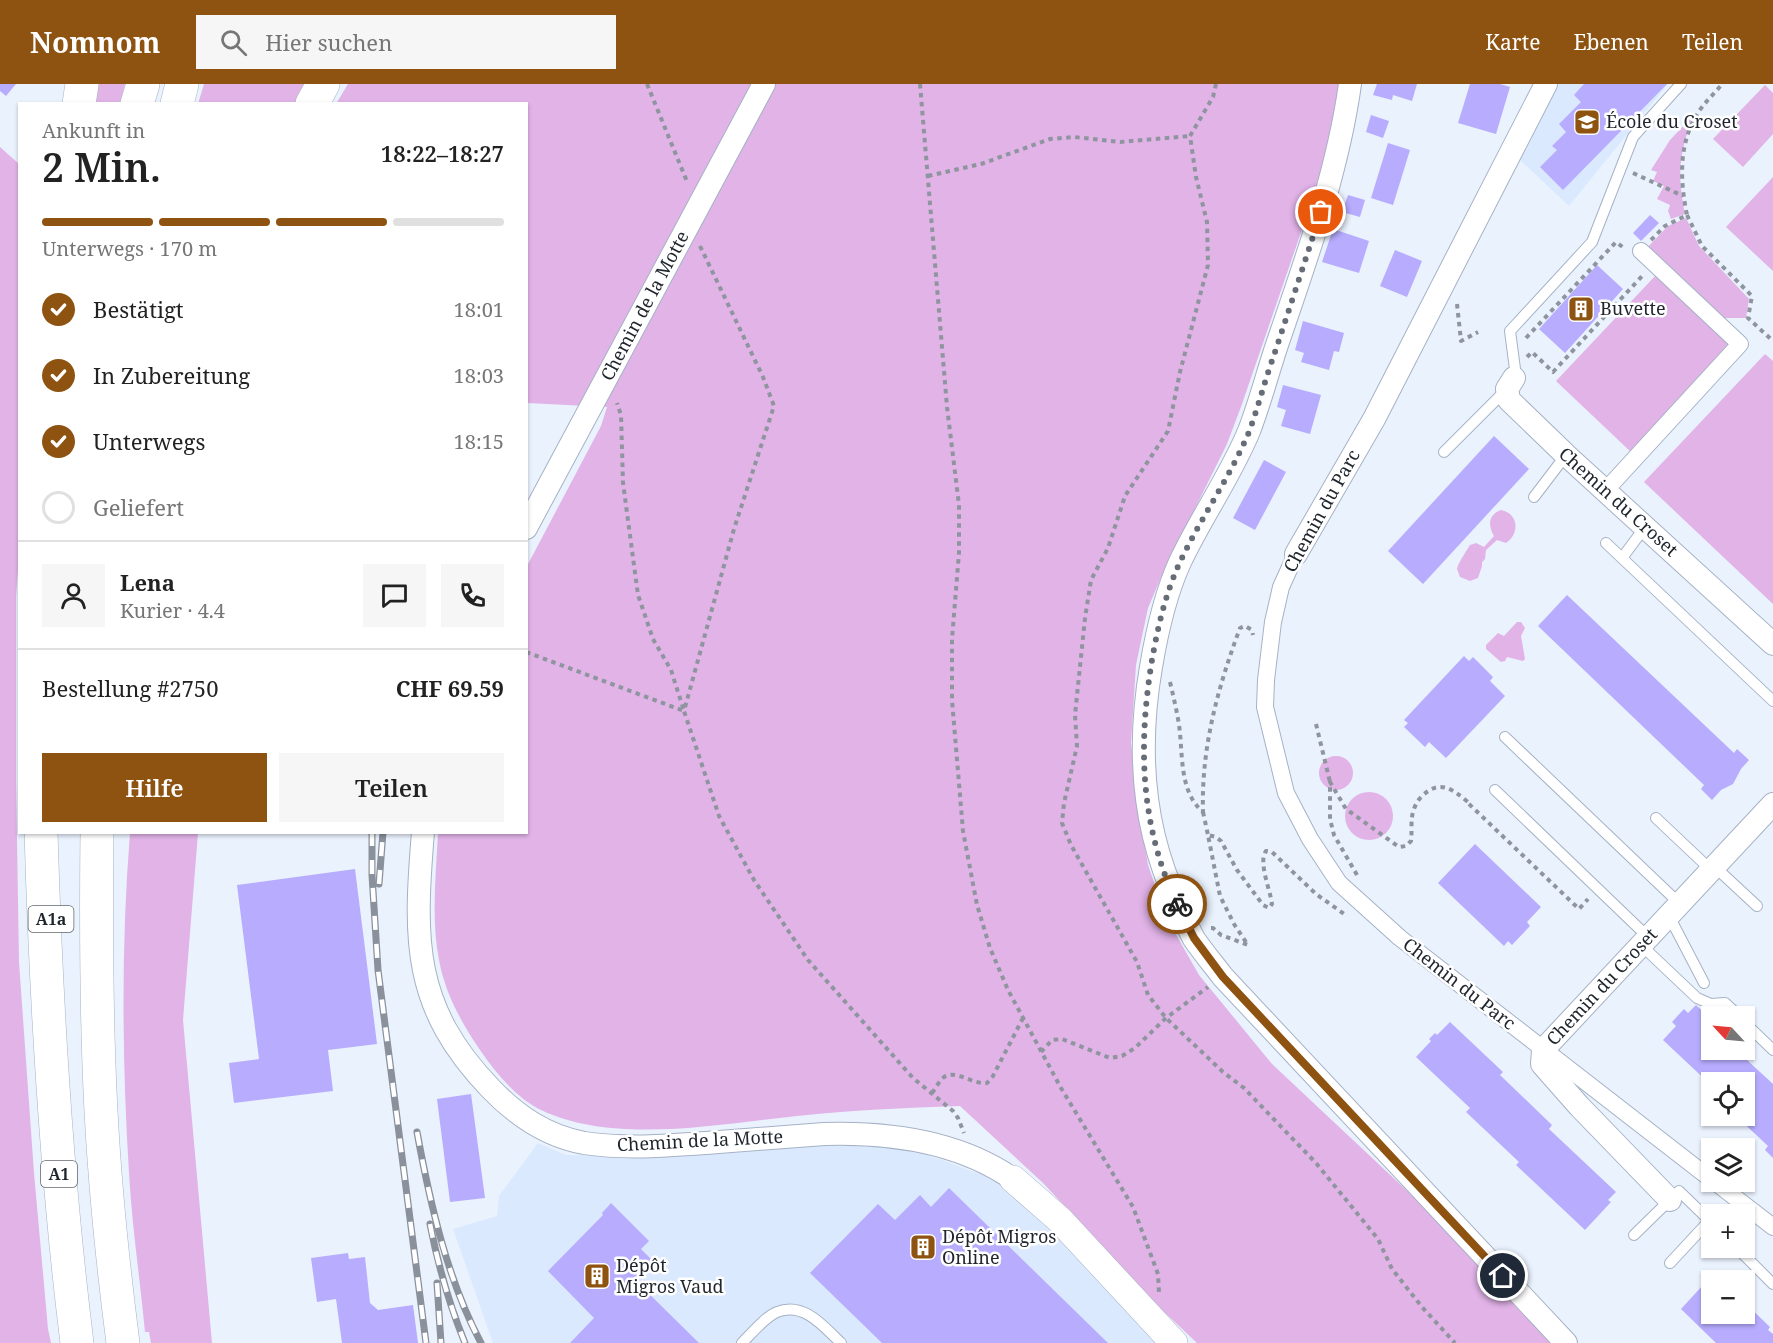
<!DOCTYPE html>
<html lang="de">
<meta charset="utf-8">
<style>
:root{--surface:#fff;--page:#f6f6f6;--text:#222;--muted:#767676;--line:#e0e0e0;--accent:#8e5211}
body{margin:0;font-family:"Noto Serif",serif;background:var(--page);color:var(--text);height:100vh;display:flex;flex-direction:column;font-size:22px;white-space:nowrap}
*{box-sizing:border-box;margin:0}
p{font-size:20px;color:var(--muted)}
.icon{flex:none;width:33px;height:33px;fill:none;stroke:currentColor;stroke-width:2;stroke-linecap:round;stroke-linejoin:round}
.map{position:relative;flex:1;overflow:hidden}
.sheet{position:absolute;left:18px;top:18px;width:510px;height:732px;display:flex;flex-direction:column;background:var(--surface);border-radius:0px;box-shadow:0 2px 4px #0004}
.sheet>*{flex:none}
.needle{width:39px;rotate:296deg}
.controls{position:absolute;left:1701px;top:922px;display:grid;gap:12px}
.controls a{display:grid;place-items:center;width:54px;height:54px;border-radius:0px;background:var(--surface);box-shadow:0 2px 4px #0004;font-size:30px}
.pin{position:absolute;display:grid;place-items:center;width:51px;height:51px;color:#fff;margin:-26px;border:3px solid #fff;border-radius:50%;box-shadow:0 2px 6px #0007}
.courier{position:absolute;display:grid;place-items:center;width:60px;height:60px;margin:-30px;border:4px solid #8e5211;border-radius:50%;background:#fff;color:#222;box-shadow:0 2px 8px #0007}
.summary em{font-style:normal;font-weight:600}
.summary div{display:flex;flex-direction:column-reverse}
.summary{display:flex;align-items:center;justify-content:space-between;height:102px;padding:0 24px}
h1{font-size:39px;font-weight:600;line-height:45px}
.bar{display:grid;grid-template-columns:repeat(4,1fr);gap:9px 6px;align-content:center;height:72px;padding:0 24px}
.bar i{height:8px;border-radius:4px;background:var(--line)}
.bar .active{background:var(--accent)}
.bar p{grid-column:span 4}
.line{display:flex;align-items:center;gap:15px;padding:0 24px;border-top:2px solid var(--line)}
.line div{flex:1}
.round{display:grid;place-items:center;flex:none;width:63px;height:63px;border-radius:0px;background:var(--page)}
ol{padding:0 24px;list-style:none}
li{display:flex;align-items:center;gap:18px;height:66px}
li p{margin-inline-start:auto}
li .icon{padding:6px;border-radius:50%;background:var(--accent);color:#fff;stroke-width:4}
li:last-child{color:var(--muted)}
li i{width:33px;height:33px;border:3px solid var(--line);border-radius:50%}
.cta{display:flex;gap:12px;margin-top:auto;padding:12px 24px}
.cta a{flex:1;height:69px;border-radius:0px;background:var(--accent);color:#fff;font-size:24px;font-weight:600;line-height:69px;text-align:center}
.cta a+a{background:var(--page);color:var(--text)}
header{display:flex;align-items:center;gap:36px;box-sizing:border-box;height:84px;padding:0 30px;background:var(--accent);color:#fff}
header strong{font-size:28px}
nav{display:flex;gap:33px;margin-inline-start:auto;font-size:21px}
.search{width:420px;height:54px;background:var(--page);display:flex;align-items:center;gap:15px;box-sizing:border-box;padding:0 21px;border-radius:0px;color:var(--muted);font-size:22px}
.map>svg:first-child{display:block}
.built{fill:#dae9fe}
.green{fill:#e1b3e7}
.building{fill:#b7acfe}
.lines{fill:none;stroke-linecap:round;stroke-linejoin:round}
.service-casing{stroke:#a5b2c5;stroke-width:12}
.pedestrian-casing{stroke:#a5b2c5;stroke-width:18}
.minor-casing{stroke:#a5b2c5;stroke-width:24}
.tertiary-casing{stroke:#a5b2c5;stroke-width:28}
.motorway-casing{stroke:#a5b2c5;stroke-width:34}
.path{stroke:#8e959e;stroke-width:4;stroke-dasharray:4.5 4.5;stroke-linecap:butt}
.service{stroke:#fff;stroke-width:10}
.pedestrian{stroke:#fff;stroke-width:16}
.minor{stroke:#fff;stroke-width:22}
.tertiary{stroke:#fff;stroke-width:27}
.motorway{stroke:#fff;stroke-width:33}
.rail-casing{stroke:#8a919b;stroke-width:7}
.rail{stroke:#fff;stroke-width:4.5;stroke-dasharray:14;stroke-linecap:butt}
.done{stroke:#666d76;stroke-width:6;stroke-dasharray:0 10.8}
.route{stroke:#8e5211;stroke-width:8}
.labels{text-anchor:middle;stroke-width:5;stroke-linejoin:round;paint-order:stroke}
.shield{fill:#fff;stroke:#62666b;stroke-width:1.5}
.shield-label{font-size:16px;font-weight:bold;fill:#1f252c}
.poi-label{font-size:18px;fill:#1f252c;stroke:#fff;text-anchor:start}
.street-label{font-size:18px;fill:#1f252c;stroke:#fff}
</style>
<header>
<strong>Nomnom</strong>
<div class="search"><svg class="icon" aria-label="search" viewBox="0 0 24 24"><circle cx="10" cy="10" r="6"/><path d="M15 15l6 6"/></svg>Hier suchen</div>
<nav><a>Karte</a><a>Ebenen</a><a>Teilen</a></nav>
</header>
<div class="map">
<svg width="1773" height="1259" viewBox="0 0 1773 1259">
<rect width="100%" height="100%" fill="#eaf2fe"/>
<g class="built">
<path d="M 1555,0 L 1668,0 L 1569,122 L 1520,76 Z"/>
<path d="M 538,1059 L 566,1071 L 692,1072 L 827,1061 L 899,1064 L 940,1075 L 992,1095 L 1025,1118 L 1159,1259 L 493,1259 L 453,1145 L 497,1132 L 499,1112 Z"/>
</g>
<g class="green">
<path d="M 95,0 L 125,0 L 120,19 L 92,20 Z"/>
<path d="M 204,0 L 309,0 L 298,19 L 198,20 Z"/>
<path d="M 348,0 L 1339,0 L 1329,60 L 1308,128 L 1242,320 L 1227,360 L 1163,489 L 1148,524 L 1136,581 L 1131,659 L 1139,726 L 1148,781 L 1166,833 L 1199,891 L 1272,980 L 1483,1178 L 1556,1259 L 1197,1259 L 1160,1224 L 1043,1099 L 960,1022 C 905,1024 851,1026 797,1032 C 719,1040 614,1061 541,1026 C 516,1014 495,988 480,966 C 461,938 445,909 439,876 C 431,835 436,790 438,749 L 526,748 L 527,482 L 601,342 L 607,323 L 527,319 L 526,20 L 336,20 Z"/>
<path d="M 1765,1 L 1773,9 L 1773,50 L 1743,83 L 1713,55 Z"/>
<path d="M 1693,32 C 1679,71 1677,89 1685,130 L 1671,135 L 1668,127 L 1670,121 L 1657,115 L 1664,102 L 1653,97 L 1657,88 L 1651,86 L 1670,56 Z"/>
<path d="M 0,63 L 20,81 L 20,459 L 16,512 L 16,695 L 19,878 L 34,1089 L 48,1245 L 51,1259 L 0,1259 Z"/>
<path d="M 1773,93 L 1773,187 L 1726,143 Z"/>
<path d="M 1686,134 L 1699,162 L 1749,215 L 1746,234 L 1719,234 L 1646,165 L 1668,142 Z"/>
<path d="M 1657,190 L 1730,261 L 1632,369 L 1556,297 Z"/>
<path d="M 1765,270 L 1773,277 L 1773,520 L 1644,398 Z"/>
<path d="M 1501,426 C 1520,430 1519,451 1506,459 L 1497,456 L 1486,466 L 1485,475 L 1482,478 L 1482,482 L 1478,494 L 1470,497 L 1460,493 L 1457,485 C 1458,479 1467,466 1470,461 L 1476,459 L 1484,463 L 1494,452 C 1488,441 1488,431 1501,426 Z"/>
<path d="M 1517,538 L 1521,538 L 1525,544 L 1521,552 L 1525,575 L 1523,577 L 1507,573 L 1505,577 L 1501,578 L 1486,565 L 1486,561 L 1498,549 L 1504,552 Z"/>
<circle cx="1336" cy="689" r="17"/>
<circle cx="1369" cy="732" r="24"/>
<path d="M 130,749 L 198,749 L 183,936 L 212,1259 L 151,1259 L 149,1248 L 145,1248 C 140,1195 132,1142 129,1089 C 122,976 121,861 130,749 Z"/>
</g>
<g class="building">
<path d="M 0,0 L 16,0 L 6,12 L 0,7 Z"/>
<path d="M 1377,0 L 1417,0 L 1412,17 L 1393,11 L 1392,16 L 1373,11 Z"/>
<path d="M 1470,0 L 1500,0 L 1510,3 L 1496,50 L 1458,39 Z"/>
<path d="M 1584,0 L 1667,0 L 1563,106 L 1540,83 L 1557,66 L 1552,62 L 1566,48 L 1559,40 L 1581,18 L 1574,11 Z"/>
<path d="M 1371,31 L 1389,37 L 1383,54 L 1366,48 Z"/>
<path d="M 1388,59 L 1410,66 L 1393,121 L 1371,114 Z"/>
<path d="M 1348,111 L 1365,116 L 1360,133 L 1342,128 Z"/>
<path d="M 1650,131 L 1659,139 L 1641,157 L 1633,149 Z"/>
<path d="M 1333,145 L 1369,157 L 1359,189 L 1322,178 Z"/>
<path d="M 1395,166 L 1422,177 L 1407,213 L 1380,202 Z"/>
<path d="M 1597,181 L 1623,205 L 1565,269 L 1539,245 Z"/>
<path d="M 1303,237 L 1344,249 L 1339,268 L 1334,267 L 1329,286 L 1301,278 L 1304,269 L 1295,266 Z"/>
<path d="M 1283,301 L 1321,311 L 1310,350 L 1281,342 L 1286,326 L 1277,323 Z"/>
<path d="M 1494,352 L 1529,385 L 1423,500 L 1388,467 Z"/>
<path d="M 1264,376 L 1286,388 L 1255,446 L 1233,434 Z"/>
<path d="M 1567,511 L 1734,669 L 1737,665 L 1749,676 L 1741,685 L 1733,700 L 1721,706 L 1712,716 L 1701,705 L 1704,701 L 1538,542 Z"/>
<path d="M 1464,572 L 1469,577 L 1473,573 L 1493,593 L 1490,597 L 1505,612 L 1446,674 L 1429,658 L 1425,663 L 1404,643 L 1408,639 L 1404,636 Z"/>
<path d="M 1475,760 L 1541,823 L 1527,838 L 1530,842 L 1512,861 L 1508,857 L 1504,862 L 1438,799 Z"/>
<path d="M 355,785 L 377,960 L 328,966 L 333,1007 L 234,1019 L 229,979 L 259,975 L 237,801 Z"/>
<path d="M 1696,921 L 1712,936 L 1712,966 L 1744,966 L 1751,972 L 1747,976 L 1773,1000 L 1773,1074 L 1765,1066 L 1768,1062 L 1736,1032 L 1744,1032 L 1744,999 L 1712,999 L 1712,1002 L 1663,956 L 1676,942 L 1672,938 L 1684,925 L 1688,929 Z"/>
<path d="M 1450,938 L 1503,988 L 1500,991 L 1552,1041 L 1549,1045 L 1616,1108 L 1608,1116 L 1611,1118 L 1585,1146 L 1516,1081 L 1519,1078 L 1466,1028 L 1470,1024 L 1416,973 L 1431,957 L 1429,955 L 1435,949 L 1437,951 Z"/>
<path d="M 471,1010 L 485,1114 L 450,1118 L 437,1015 Z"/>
<path d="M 949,1104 L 1108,1259 L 882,1259 L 810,1189 L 878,1120 L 895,1136 L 920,1111 L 931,1123 Z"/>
<path d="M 611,1119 L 649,1157 L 641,1165 L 654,1178 L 636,1197 L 699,1259 L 570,1259 L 594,1234 L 548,1187 L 603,1131 L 602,1129 Z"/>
<path d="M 348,1169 L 349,1175 L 365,1173 L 370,1219 L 378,1226 L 413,1221 L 418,1259 L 342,1259 L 336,1215 L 317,1218 L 311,1174 Z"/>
<path d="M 1714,1189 L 1722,1197 L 1712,1197 L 1712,1230 L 1744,1230 L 1744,1218 L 1770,1243 L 1768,1246 L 1773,1250 L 1773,1259 L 1716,1259 L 1681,1225 Z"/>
</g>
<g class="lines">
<defs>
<g id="service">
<path d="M 1514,294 L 1515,285 L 1510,247 L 1592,158 L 1633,53 L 1681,0"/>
<path d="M 1444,368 L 1507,305"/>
<path d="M 1534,413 L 1566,371"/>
<path d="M 1606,459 L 1773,617"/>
<path d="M 1622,474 L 1645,443"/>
<path d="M 1505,653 L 1680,820"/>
<path d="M 1495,706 L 1648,853"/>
<path d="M 1656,734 L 1711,786"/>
<path d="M 1715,783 L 1757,822"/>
<path d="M 1669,832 L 1704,899"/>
<path d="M 1641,861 L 1697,914 L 1711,920 L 1725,919 L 1740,933"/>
<path d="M 1744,938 L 1773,966"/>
<path d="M 1634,1151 L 1679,1107 L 1712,1139"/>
<path d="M 1737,1164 L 1773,1200"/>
<path d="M 1670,1179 L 1709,1137"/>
<path d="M 742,1259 C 752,1249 765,1233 777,1228 C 804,1217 824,1243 841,1259"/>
</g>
<g id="pedestrian">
<path d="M 1605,407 L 1740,260 L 1641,167"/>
<path d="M 1296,470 L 1281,503 L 1273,538 L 1266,596 L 1265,623 L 1286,709 L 1310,755 L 1339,799 L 1400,854 L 1712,1096"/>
<path d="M 1715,1098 L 1773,1143"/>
</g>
<g id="minor">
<path d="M 1350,0 C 1338,86 1308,170 1280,252 C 1269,283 1261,316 1249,347 C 1230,393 1201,433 1180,478 C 1165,511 1157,547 1151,583 C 1137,664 1142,745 1178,820 C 1183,832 1188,844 1194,855 C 1203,868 1213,880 1223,893 L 1566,1259"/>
<path d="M 1514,294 L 1507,305 L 1509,316 L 1566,371 L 1773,560"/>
<path d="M 526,444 L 764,0"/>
<path d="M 1296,470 L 1374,335 L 1546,0"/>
<path d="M 423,748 C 414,856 412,923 491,1005 C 517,1032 546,1052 584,1059 C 625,1065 665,1062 706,1059 C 746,1056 785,1053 824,1050 C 890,1048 958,1057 1013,1095"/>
<path d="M 1670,1116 L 1579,1022 L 1542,980 L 1543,966 L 1773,720"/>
</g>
<path id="tertiary" d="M 1013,1095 L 1060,1136 L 1174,1259"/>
<g id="motorway">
<path d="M 79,20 L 82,0"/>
<path d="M 137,20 L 143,0"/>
<path d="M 177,20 L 182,0"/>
<path d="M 312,20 L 323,0"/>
<path d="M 41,748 C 46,919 56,1090 77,1259"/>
<path d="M 97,748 C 96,841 96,934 101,1027 C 105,1105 113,1182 123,1259"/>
</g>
</defs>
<use href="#service" class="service-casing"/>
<use href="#pedestrian" class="pedestrian-casing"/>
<use href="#minor" class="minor-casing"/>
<use href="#tertiary" class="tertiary-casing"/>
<use href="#motorway" class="motorway-casing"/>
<g class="path">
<path d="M 647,0 L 688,100"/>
<path d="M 920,0 L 947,323 L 959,421 L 959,469 L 952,555 L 952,616 L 963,747 L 977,821 L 990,864 L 1008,906 L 1061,1004 L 1133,1123 L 1158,1190 L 1159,1209"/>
<path d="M 1216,0 L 1213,13 L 1190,52 L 1196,93 L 1207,138 L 1208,181 L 1180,288 L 1168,347 L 1125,412 L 1108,464 L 1091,496 L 1085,534 L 1075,631 L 1077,662 L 1064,719 L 1062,739 L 1071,761 L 1137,878 L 1148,911 L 1166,934 L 1223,988 L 1244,1004 L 1316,1079 L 1378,1155 L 1392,1185 L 1422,1223 L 1455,1259"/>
<path d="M 1633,89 L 1683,112"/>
<path d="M 928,92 L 981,80 L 1050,55 L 1074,53 L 1120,58 L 1190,52"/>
<path d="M 1687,131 L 1702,162 L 1752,212 L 1748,234 L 1773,257"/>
<path d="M 1651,156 L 1665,142 L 1687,131 C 1680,97 1678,60 1698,29 C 1704,19 1714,10 1722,0"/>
<path d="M 700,162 L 763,293 L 774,322 L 734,445 L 684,627 L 719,732 L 754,796 L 808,876 L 913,994 L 953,1027 L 958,1034 L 964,1049"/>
<path d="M 1457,220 L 1461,257 L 1478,248"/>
<path d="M 1526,254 L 1616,158 L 1624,164"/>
<path d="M 1527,273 L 1532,268 L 1553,288 L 1644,190"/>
<path d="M 526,568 L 684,627 L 671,586 L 653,555 L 638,511 L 623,399 L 621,331 L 617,319"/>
<path d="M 1170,598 C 1173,611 1176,623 1178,635 C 1184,665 1177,706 1203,728 C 1201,664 1218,603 1240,544 L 1245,542 L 1252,546 L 1253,551"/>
<path d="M 1316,640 L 1330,698"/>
<path d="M 1469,720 L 1579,825 L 1588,815"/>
<path d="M 1203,728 L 1208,751"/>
<path d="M 1357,791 L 1334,751 L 1330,735 L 1330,698 L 1346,725 L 1399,763 L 1406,762 L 1411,757 C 1412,749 1411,740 1412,733 C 1413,725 1417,717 1422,712 C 1440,695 1452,705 1468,718"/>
<path d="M 1211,844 L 1213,844 L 1221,851 L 1248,861 L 1234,840 L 1220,812 L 1208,751 L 1216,753 L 1221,757 L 1237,786 L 1263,821 L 1269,824 L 1272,820 C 1270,805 1258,778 1266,767 L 1272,768 L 1316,810 L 1347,832"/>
<path d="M 1041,968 L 1052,956 L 1062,955 L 1110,974 L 1122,972 L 1135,964 L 1166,934 L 1208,903"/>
<path d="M 932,1009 C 936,1004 939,997 944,993 C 956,985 973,1001 987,999 L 993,992 L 1023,934"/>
</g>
<use href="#service" class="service"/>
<use href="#pedestrian" class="pedestrian"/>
<use href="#minor" class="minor"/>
<use href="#tertiary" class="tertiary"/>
<use href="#motorway" class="motorway"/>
<defs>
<g id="rail">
<path d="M 372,748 L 372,791 L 378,886 L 426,1259"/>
<path d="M 379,800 L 383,748"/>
<path d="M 417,1048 C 430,1119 447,1195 481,1259"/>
<path d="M 430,1140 C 438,1181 449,1220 465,1259"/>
<path d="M 437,1199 L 441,1259"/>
</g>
</defs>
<use href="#rail" class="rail-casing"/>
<use href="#rail" class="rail"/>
</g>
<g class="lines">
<path class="done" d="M 1177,820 C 1140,741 1138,661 1152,576 C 1158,542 1166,507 1181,476 C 1202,432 1230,393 1249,348 C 1258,324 1264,299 1273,274 C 1289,226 1305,177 1321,128"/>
<path class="route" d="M 1177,820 L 1194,854 L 1223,893 L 1503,1192"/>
</g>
<defs>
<symbol id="school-square" viewBox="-11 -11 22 22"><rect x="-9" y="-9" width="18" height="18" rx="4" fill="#8e5211" stroke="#fff"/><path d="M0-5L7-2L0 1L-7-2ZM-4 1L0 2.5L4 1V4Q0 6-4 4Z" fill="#fff"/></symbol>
<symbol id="building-square" viewBox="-11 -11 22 22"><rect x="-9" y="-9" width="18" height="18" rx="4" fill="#8e5211" stroke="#fff"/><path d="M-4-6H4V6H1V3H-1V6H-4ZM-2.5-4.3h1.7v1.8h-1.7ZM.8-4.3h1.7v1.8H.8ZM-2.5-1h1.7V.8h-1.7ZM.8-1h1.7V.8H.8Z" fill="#fff"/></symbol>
</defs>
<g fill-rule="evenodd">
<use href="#school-square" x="1572" y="23" width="30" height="30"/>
<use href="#building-square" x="1566" y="210" width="30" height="30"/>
<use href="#building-square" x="908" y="1148" width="30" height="30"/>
<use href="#building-square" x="582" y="1177" width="30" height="30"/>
</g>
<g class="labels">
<g class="shield">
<rect x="28.5" y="822" width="45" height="26" rx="4.5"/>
<rect x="41" y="1077" width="36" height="26" rx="4.5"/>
</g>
<g class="shield-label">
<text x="51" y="841">A1a</text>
<text x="59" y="1096">A1</text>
</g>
<g class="poi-label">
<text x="1606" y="44">École du Croset</text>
<text x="1600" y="231">Buvette</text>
<text x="942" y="1159">Dépôt Migros<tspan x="942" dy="21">Online</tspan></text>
<text x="616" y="1188">Dépôt<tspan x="616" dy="21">Migros Vaud</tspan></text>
</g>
<g class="street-label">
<text transform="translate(645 222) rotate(-62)" y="6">Chemin de la Motte</text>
<text transform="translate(1618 418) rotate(42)" y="6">Chemin du Croset</text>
<text transform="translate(1322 427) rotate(-61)" y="6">Chemin du Parc</text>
<text transform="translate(1459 900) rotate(38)" y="6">Chemin du Parc</text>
<text transform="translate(1602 903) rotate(-47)" y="6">Chemin du Croset</text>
<text transform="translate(700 1057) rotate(-3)" y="6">Chemin de la Motte</text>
</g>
</g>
</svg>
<div class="controls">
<a><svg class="needle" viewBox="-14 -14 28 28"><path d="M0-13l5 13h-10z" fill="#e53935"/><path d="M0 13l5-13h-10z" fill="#767676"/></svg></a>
<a><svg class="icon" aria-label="locate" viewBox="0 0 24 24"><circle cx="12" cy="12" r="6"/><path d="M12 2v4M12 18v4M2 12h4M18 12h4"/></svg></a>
<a><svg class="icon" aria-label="layers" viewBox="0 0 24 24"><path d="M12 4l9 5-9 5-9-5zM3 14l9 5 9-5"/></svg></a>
<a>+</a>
<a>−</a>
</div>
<div class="pin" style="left:1321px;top:128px;background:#ea580c"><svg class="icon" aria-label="bag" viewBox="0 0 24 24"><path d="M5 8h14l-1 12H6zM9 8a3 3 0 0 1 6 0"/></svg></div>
<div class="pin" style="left:1503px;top:1192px;background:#1f2937"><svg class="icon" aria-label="home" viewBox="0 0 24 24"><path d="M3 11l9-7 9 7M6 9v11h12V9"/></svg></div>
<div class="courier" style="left:1177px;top:820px"><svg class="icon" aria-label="bike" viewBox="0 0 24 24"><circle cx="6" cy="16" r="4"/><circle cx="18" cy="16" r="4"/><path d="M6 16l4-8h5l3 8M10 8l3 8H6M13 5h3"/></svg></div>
<section class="sheet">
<div class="summary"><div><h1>2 Min.</h1><p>Ankunft in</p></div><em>18:22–18:27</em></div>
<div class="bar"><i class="active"></i><i class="active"></i><i class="active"></i><i></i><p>Unterwegs · 170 m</p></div>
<ol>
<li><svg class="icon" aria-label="check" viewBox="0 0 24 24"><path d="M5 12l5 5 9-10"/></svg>Bestätigt<p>18:01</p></li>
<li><svg class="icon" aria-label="check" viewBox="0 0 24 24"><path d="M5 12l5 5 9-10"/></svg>In Zubereitung<p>18:03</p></li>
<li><svg class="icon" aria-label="check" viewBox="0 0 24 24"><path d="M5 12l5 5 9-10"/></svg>Unterwegs<p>18:15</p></li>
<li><i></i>Geliefert</li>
</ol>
<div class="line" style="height:108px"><a class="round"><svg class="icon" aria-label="person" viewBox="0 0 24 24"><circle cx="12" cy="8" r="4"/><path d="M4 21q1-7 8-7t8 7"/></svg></a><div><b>Lena</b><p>Kurier · 4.4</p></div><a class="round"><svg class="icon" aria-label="chat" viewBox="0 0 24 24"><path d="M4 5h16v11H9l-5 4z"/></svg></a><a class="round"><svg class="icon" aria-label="phone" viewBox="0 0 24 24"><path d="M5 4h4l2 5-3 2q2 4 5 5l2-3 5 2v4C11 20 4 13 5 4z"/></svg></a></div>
<div class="line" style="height:78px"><div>Bestellung #2750</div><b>CHF 69.59</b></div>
<div class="cta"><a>Hilfe</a><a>Teilen</a></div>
</section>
</div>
